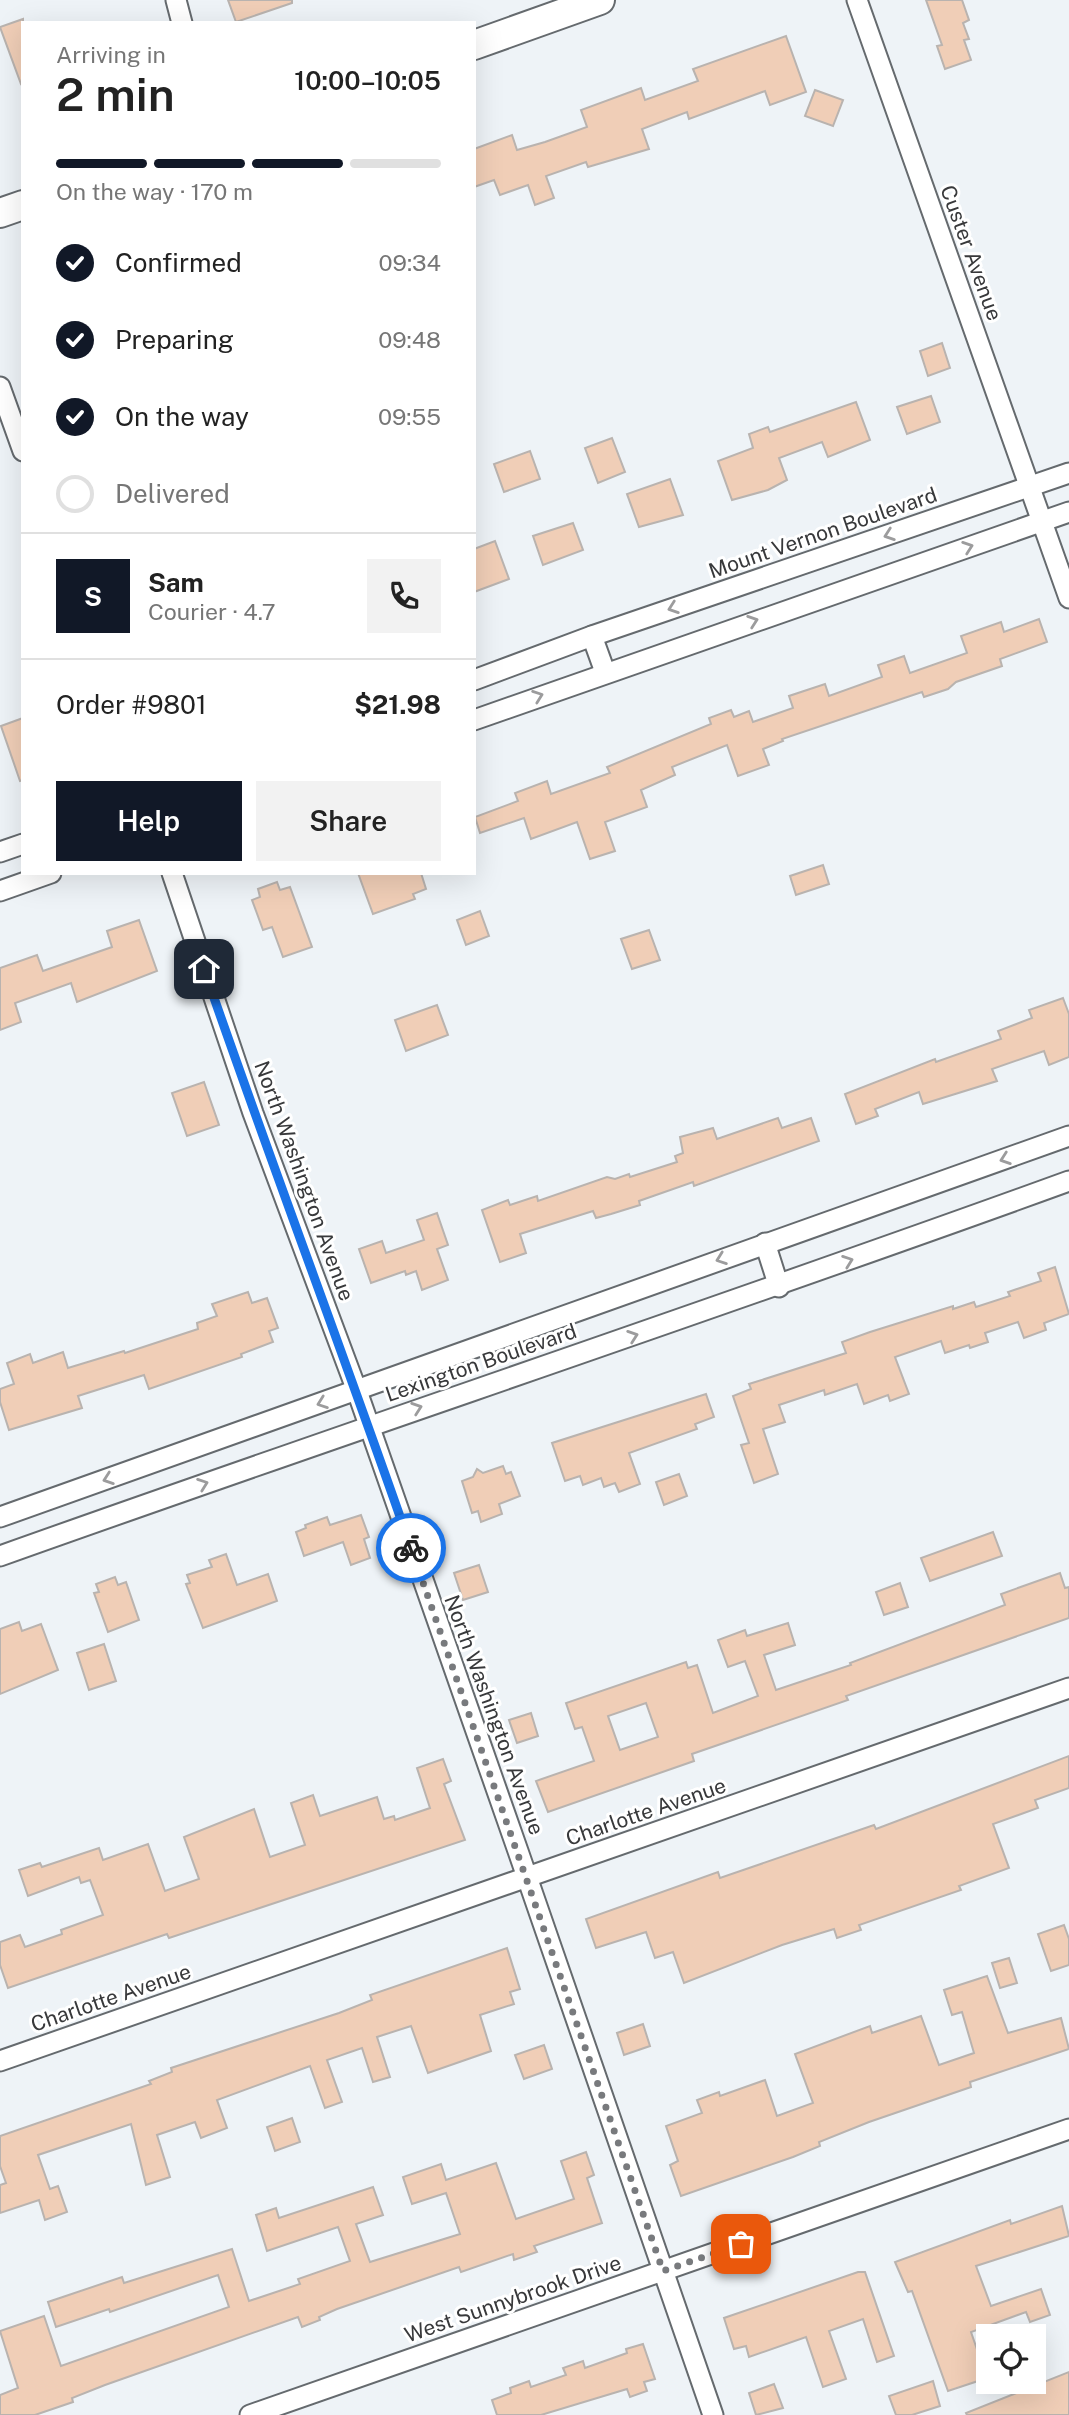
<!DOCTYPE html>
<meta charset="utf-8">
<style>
:root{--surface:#fff;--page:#f2f2f2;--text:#222;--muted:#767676;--line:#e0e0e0;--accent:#111827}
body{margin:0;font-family:"Public Sans",sans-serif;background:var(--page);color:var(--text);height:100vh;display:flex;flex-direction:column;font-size:26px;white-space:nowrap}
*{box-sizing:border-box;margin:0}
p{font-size:23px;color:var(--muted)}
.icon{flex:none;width:38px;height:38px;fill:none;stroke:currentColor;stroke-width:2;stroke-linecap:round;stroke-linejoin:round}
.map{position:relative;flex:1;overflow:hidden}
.side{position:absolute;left:21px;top:21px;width:455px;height:854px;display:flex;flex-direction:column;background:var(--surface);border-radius:0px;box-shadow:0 7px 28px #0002}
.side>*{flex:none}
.tools{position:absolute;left:976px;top:2324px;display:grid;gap:14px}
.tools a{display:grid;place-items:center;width:70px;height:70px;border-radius:0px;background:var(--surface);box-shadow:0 7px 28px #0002;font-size:35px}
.pin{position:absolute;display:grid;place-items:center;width:60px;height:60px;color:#fff;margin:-30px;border-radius:14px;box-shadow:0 4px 10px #0006}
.courier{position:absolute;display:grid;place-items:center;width:70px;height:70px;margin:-35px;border:5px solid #1a73e8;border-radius:50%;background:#fff;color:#222;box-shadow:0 2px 9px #0007}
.headline em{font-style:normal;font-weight:600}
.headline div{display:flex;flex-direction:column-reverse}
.headline{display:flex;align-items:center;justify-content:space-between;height:119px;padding:0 35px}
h1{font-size:46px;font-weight:600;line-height:52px}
.bar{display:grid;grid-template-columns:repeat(4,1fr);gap:10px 7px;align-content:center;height:84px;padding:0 35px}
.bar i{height:9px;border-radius:5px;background:var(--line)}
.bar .current{background:var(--accent)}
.bar p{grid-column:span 4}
.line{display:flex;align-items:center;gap:18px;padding:0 35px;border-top:2px solid var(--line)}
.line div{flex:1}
.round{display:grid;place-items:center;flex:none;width:74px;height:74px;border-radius:0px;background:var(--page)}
ol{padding:0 35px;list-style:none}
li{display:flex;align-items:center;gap:21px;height:77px}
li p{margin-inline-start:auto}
li .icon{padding:7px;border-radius:50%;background:var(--accent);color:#fff;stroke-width:4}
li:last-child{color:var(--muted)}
li i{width:38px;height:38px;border:4px solid var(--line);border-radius:50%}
.cta{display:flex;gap:14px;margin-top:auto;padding:14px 35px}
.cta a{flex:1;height:80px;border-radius:0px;background:var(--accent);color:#fff;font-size:28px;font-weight:600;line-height:80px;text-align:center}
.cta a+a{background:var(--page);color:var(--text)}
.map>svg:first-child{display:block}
.building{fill:#f0ceb7;stroke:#b9b3af;stroke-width:2;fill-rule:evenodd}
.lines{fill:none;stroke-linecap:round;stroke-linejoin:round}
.street-casing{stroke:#656a6e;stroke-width:23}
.secondary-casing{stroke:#656a6e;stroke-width:32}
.street{stroke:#fff;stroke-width:19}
.secondary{stroke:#fff;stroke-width:28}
.oneway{stroke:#9c9c9d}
.done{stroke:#787a7d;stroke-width:7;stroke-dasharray:0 12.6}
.route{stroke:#1a73e8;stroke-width:9}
.labels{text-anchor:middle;stroke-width:6;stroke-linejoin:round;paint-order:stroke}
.street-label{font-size:21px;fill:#38393b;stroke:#fff}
</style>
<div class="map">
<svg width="1069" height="2415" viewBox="0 0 1069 2415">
<rect width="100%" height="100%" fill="#eef3f7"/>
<g class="building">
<path d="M 228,0 L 292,0 L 292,3 L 236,22 Z"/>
<path d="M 926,0 L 962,0 L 969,20 L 963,23 L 969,39 L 964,40 L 971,60 L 945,69 L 937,46 L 942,45 Z"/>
<path d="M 23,19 L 23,83 L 21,84 L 0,27 Z"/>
<path d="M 786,36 L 806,92 L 770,105 L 765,91 L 689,119 L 687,112 L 642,129 L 649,149 L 588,167 L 586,162 L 546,176 L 554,198 L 535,205 L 528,185 L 500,195 L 494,180 L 474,187 L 474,149 L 512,135 L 517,150 L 545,142 L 587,127 L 581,110 L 641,88 L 645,100 L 698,81 L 693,69 Z"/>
<path d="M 815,90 L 843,100 L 833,126 L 805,116 Z"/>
<path d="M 942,343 L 950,368 L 928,376 L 920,351 Z"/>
<path d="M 931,396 L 940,422 L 907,434 L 897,407 Z"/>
<path d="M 856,402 L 870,440 L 828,457 L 822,442 L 779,458 L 787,480 L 768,490 L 732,500 L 718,461 L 753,448 L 749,434 L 768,427 L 770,432 Z"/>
<path d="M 612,438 L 625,472 L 598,483 L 585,448 Z"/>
<path d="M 530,451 L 540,479 L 504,492 L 494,464 Z"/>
<path d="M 670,479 L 683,515 L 639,527 L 627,494 Z"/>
<path d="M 573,523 L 583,550 L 543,565 L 533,536 Z"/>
<path d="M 495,541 L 509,579 L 474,592 L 474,549 Z"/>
<path d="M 1039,619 L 1047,642 L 1000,659 L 1002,666 L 956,682 L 948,689 L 924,697 L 922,692 L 782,739 L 783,741 L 763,749 L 769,765 L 738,776 L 727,745 L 672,767 L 675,775 L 641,790 L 647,807 L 605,822 L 615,851 L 590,859 L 577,822 L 531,839 L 524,818 L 480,833 L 475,817 L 518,801 L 515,793 L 547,781 L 551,794 L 610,773 L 607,767 L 711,724 L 709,718 L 731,710 L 734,717 L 749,711 L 753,722 L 793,708 L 789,696 L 825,684 L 829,696 L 882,677 L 878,665 L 904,656 L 910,673 L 967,653 L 961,636 L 1001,622 L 1004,632 Z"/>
<path d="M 23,718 L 23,780 L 20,781 L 1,726 Z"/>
<path d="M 823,865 L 829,884 L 796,895 L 790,876 Z"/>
<path d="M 358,873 L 421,873 L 426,889 L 413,894 L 415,899 L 373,914 Z"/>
<path d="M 277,882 L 280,890 L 290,887 L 312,947 L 283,957 L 272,927 L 263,930 L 252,900 L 260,897 L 258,889 Z"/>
<path d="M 480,911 L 489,936 L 466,945 L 457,920 Z"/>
<path d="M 139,920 L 157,971 L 77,1002 L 71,983 L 15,1003 L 21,1022 L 0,1030 L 0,968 L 37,955 L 43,971 L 112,947 L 107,931 Z"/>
<path d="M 649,930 L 660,960 L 632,969 L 621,939 Z"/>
<path d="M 1063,998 L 1069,1014 L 1069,1057 L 1049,1065 L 1044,1051 L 992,1069 L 997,1081 L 923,1104 L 919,1092 L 875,1109 L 878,1116 L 856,1124 L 845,1094 L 935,1059 L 936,1062 L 1001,1039 L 998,1031 L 1032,1018 L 1029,1010 Z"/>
<path d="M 437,1005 L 448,1035 L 406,1051 L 395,1020 Z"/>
<path d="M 204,1082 L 219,1125 L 187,1136 L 172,1093 Z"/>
<path d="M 778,1118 L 782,1128 L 811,1118 L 819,1141 L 694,1186 L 693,1182 L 639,1201 L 640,1205 L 611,1214 L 596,1218 L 593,1211 L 520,1234 L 526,1253 L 500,1262 L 482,1210 L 508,1200 L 510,1205 L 537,1196 L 538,1201 L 607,1177 L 615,1179 L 629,1174 L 630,1177 L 677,1162 L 675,1156 L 683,1153 L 680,1137 L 713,1128 L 717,1139 Z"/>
<path d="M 437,1213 L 448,1245 L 437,1249 L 448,1280 L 422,1290 L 416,1271 L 406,1275 L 405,1271 L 371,1283 L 359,1249 L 382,1241 L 386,1253 L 424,1240 L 417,1220 Z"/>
<path d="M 1055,1267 L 1069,1314 L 1044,1323 L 1046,1330 L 1024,1338 L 1018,1322 L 985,1333 L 988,1342 L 970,1348 L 969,1345 L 945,1353 L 941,1341 L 895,1357 L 909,1394 L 890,1401 L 888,1395 L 864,1404 L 857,1384 L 825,1395 L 824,1390 L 779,1405 L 785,1422 L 763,1429 L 778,1474 L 754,1483 L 741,1445 L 749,1443 L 733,1396 L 751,1389 L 749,1384 L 846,1353 L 842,1342 L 870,1332 L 953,1306 L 953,1309 L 974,1302 L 976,1307 L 1010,1296 L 1008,1292 L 1041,1281 L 1038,1273 Z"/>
<path d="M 248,1292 L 252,1303 L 267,1298 L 278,1328 L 269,1331 L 273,1342 L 241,1354 L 242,1357 L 149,1389 L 144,1375 L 78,1396 L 82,1408 L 9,1430 L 0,1402 L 0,1389 L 14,1384 L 7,1363 L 30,1354 L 33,1363 L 63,1352 L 68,1368 L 124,1351 L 125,1353 L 198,1329 L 197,1323 L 217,1316 L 212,1304 Z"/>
<path d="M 706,1394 L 714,1417 L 695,1424 L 697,1429 L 629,1453 L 640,1484 L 619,1492 L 615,1483 L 604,1487 L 601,1478 L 583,1485 L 580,1476 L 565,1481 L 552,1443 Z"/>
<path d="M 503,1466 L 506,1474 L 511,1472 L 520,1496 L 499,1504 L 502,1514 L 481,1522 L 478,1511 L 472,1513 L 462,1481 L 473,1477 L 477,1469 L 483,1473 Z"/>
<path d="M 679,1474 L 687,1496 L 664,1505 L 656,1482 Z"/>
<path d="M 361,1515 L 369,1537 L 364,1539 L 370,1558 L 351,1565 L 343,1542 L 304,1556 L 296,1532 L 306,1528 L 305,1525 L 327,1517 L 330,1525 Z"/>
<path d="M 993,1532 L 1002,1556 L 930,1581 L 921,1558 Z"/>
<path d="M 226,1554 L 237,1585 L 268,1574 L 277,1601 L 203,1628 L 186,1584 L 190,1583 L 187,1575 L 212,1567 L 209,1560 Z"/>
<path d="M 479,1565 L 488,1592 L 463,1600 L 454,1573 Z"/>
<path d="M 1060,1573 L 1065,1588 L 1069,1587 L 1069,1618 L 846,1696 L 848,1700 L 692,1754 L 694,1761 L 548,1812 L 536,1781 L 594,1761 L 582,1727 L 575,1729 L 566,1703 L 686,1662 L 688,1668 L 697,1665 L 713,1713 L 758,1696 L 745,1661 L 728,1667 L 718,1640 L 745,1630 L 747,1636 L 788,1623 L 795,1645 L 764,1655 L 776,1690 L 851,1665 L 850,1663 L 1005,1605 L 1001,1594 ZM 646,1703 L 658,1737 L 620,1750 L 608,1716 Z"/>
<path d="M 115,1577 L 118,1585 L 126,1582 L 139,1620 L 108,1632 L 94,1593 L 99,1592 L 96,1584 Z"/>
<path d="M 900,1583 L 908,1607 L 884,1615 L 876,1592 Z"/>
<path d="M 19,1622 L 22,1631 L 41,1624 L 58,1670 L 0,1694 L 0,1629 Z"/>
<path d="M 104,1644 L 116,1681 L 89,1690 L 77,1653 Z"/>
<path d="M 531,1713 L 538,1736 L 517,1743 L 509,1720 Z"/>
<path d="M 1069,1756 L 1069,1788 L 1035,1800 L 1038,1808 L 993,1824 L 1009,1868 L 959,1886 L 961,1890 L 859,1925 L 861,1930 L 837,1938 L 834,1929 L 782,1945 L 684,1983 L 673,1952 L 655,1958 L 646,1932 L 596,1948 L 586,1919 L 718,1872 L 720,1878 L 874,1825 L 876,1829 Z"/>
<path d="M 443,1759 L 451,1781 L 444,1784 L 465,1840 L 169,1938 L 167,1934 L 8,1988 L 0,1965 L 0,1942 L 20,1935 L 25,1947 L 62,1934 L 61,1930 L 103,1915 L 90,1880 L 81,1883 L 79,1877 L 28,1896 L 19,1870 L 40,1863 L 42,1867 L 99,1848 L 103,1860 L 148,1844 L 165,1891 L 199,1879 L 184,1837 L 254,1809 L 270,1857 L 305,1845 L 291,1803 L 313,1795 L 320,1816 L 377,1797 L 384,1819 L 394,1816 L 395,1820 L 430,1808 L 417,1768 Z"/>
<path d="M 1064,1925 L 1069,1939 L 1069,1965 L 1051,1971 L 1038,1934 Z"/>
<path d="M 507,1948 L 520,1989 L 510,1992 L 514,2004 L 480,2015 L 491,2051 L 428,2073 L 411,2026 L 377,2037 L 390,2077 L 373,2082 L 362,2048 L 327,2060 L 342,2102 L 325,2108 L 310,2066 L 217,2100 L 227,2128 L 201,2138 L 195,2122 L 157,2135 L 170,2177 L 146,2185 L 131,2124 L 38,2155 L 50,2189 L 58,2186 L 67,2212 L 45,2220 L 39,2200 L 0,2213 L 0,2185 L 6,2183 L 0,2166 L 0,2136 L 151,2084 L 149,2081 L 172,2072 L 171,2068 L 339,2013 L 372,2000 L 370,1995 Z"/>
<path d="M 1009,1958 L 1017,1983 L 1000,1988 L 992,1963 Z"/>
<path d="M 987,1976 L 1008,2033 L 1061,2018 L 1069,2049 L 970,2082 L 971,2087 L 869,2122 L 819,2142 L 820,2146 L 793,2157 L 681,2196 L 670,2165 L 678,2161 L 666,2126 L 702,2113 L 697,2100 L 719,2092 L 720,2096 L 765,2080 L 777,2116 L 813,2103 L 795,2054 L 870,2026 L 872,2033 L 921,2016 L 939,2065 L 974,2053 L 962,2012 L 952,2015 L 944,1990 Z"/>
<path d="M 643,2024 L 650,2046 L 624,2055 L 617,2033 Z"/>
<path d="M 544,2045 L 552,2069 L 524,2079 L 515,2055 Z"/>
<path d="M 292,2118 L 300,2142 L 275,2151 L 267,2127 Z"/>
<path d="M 586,2152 L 594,2175 L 587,2178 L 602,2223 L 534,2246 L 537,2252 L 514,2260 L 513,2254 L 461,2272 L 459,2267 L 337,2309 L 319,2317 L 320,2320 L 302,2327 L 298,2317 L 105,2385 L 72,2398 L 73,2402 L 35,2415 L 0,2415 L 0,2395 L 18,2388 L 0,2331 L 44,2316 L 61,2366 L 229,2307 L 218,2275 L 110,2312 L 109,2309 L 56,2327 L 48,2302 L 122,2277 L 124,2283 L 232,2249 L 249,2301 L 300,2284 L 298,2279 L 350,2261 L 338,2227 L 267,2251 L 256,2215 L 276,2208 L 279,2218 L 373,2187 L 383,2215 L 356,2224 L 370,2262 L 460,2234 L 446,2193 L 412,2204 L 403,2177 L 441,2164 L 446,2180 L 496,2163 L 516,2219 L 574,2199 L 561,2161 Z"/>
<path d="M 1062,2206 L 1069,2236 L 976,2266 L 991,2306 L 1041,2289 L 1050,2315 L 1030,2322 L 1026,2312 L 971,2332 L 987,2378 L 948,2391 L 912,2291 L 908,2292 L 895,2262 L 1010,2220 L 1011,2224 Z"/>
<path d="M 858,2272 L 865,2272 L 894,2356 L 877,2362 L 863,2319 L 829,2331 L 846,2379 L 823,2387 L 806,2337 L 749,2357 L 746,2346 L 734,2349 L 724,2318 Z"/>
<path d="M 643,2344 L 655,2379 L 644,2382 L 647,2391 L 630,2397 L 627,2389 L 541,2415 L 497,2415 L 492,2400 L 511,2393 L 510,2388 L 529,2381 L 531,2387 L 566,2375 L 563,2368 L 583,2361 L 585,2368 L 627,2353 L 626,2349 Z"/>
<path d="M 1069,2372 L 1069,2415 L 967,2415 L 966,2413 Z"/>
<path d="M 933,2381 L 940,2406 L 912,2415 L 896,2415 L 889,2396 Z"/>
<path d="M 774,2384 L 783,2408 L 756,2415 L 749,2393 Z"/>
</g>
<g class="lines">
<defs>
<g id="street">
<path d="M 176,0 L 182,23"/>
<path d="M 857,0 L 1069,598"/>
<path d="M 0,387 L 23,451"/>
<path d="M 592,636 L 605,672"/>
<path d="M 474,680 L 592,636 L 1069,473"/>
<path d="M 474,720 L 1069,512"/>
<path d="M 0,852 L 23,844"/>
<path d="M 172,873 L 253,1113 L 357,1391 L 518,1851 L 713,2415"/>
<path d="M 0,891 L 51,873"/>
<path d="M 765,1243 L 779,1287"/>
<path d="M 0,1517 L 1069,1136"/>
<path d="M 0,1556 C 356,1429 714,1310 1069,1181"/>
<path d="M 0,2061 L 1069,1688"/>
<path d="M 250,2415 L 1069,2129"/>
</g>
<g id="secondary">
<path d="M 474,45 L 600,0"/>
<path d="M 0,213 L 23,205"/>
</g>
</defs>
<use href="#street" class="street-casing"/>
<use href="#secondary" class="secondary-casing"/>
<use href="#street" class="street"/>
<use href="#secondary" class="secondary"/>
</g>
<defs><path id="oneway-chevron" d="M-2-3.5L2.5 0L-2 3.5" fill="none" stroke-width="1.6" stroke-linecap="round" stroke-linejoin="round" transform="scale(1.75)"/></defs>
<g class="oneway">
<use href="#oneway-chevron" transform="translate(889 535) rotate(161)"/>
<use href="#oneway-chevron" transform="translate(968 547) rotate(-19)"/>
<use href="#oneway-chevron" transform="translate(673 608) rotate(161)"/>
<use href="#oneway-chevron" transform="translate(753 621) rotate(-19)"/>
<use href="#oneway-chevron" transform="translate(538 696) rotate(-20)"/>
<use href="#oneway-chevron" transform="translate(1005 1159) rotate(161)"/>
<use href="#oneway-chevron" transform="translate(721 1259) rotate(160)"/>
<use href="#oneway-chevron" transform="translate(848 1261) rotate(-20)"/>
<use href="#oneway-chevron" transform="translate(633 1336) rotate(-19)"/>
<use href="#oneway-chevron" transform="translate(322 1403) rotate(160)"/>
<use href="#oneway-chevron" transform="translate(417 1408) rotate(-19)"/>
<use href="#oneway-chevron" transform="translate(108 1479) rotate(161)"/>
<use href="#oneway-chevron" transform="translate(203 1484) rotate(-20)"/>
</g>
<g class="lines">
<path class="done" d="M 411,1548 L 663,2271 L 741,2244"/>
<path class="route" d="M 204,969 C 271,1163 344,1355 411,1548"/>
</g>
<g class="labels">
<g class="street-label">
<text transform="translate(971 253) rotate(70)" y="7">Custer Avenue</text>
<text transform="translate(823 533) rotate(-19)" y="7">Mount Vernon Boulevard</text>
<text transform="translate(304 1181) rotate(70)" y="7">North Washington Avenue</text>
<text transform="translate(481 1363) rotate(-19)" y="7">Lexington Boulevard</text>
<text transform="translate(494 1715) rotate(70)" y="7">North Washington Avenue</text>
<text transform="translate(646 1812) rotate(-19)" y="7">Charlotte Avenue</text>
<text transform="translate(111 1998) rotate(-19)" y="7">Charlotte Avenue</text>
<text transform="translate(513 2299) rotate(-19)" y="7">West Sunnybrook Drive</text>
</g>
</g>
</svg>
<div class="tools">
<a><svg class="icon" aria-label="locate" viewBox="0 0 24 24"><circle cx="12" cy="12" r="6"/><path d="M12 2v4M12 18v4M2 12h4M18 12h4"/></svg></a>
</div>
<div class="pin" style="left:741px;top:2244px;background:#ea580c"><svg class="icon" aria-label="bag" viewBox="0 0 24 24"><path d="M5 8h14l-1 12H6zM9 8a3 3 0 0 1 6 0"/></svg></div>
<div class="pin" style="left:204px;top:969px;background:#1f2937"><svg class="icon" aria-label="home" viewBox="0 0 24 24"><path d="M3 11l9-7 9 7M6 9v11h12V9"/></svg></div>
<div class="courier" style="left:411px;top:1548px"><svg class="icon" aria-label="bike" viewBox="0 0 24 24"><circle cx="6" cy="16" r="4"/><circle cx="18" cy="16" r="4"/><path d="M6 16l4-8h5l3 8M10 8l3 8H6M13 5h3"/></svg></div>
<section class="side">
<div class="headline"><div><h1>2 min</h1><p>Arriving in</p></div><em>10:00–10:05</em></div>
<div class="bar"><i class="current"></i><i class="current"></i><i class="current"></i><i></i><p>On the way · 170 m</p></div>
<ol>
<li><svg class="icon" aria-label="check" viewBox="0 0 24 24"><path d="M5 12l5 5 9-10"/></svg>Confirmed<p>09:34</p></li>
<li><svg class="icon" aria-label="check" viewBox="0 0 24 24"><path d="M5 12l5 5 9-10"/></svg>Preparing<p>09:48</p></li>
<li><svg class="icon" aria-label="check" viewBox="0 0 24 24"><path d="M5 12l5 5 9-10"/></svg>On the way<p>09:55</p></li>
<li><i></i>Delivered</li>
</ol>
<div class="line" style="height:126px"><b class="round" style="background:var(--accent);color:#fff">S</b><div><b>Sam</b><p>Courier · 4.7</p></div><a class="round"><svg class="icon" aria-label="phone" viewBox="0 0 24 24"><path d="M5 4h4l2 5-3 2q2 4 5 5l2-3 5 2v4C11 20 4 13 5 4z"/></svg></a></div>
<div class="line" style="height:91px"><div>Order #9801</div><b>$21.98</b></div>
<div class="cta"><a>Help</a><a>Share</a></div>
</section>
</div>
